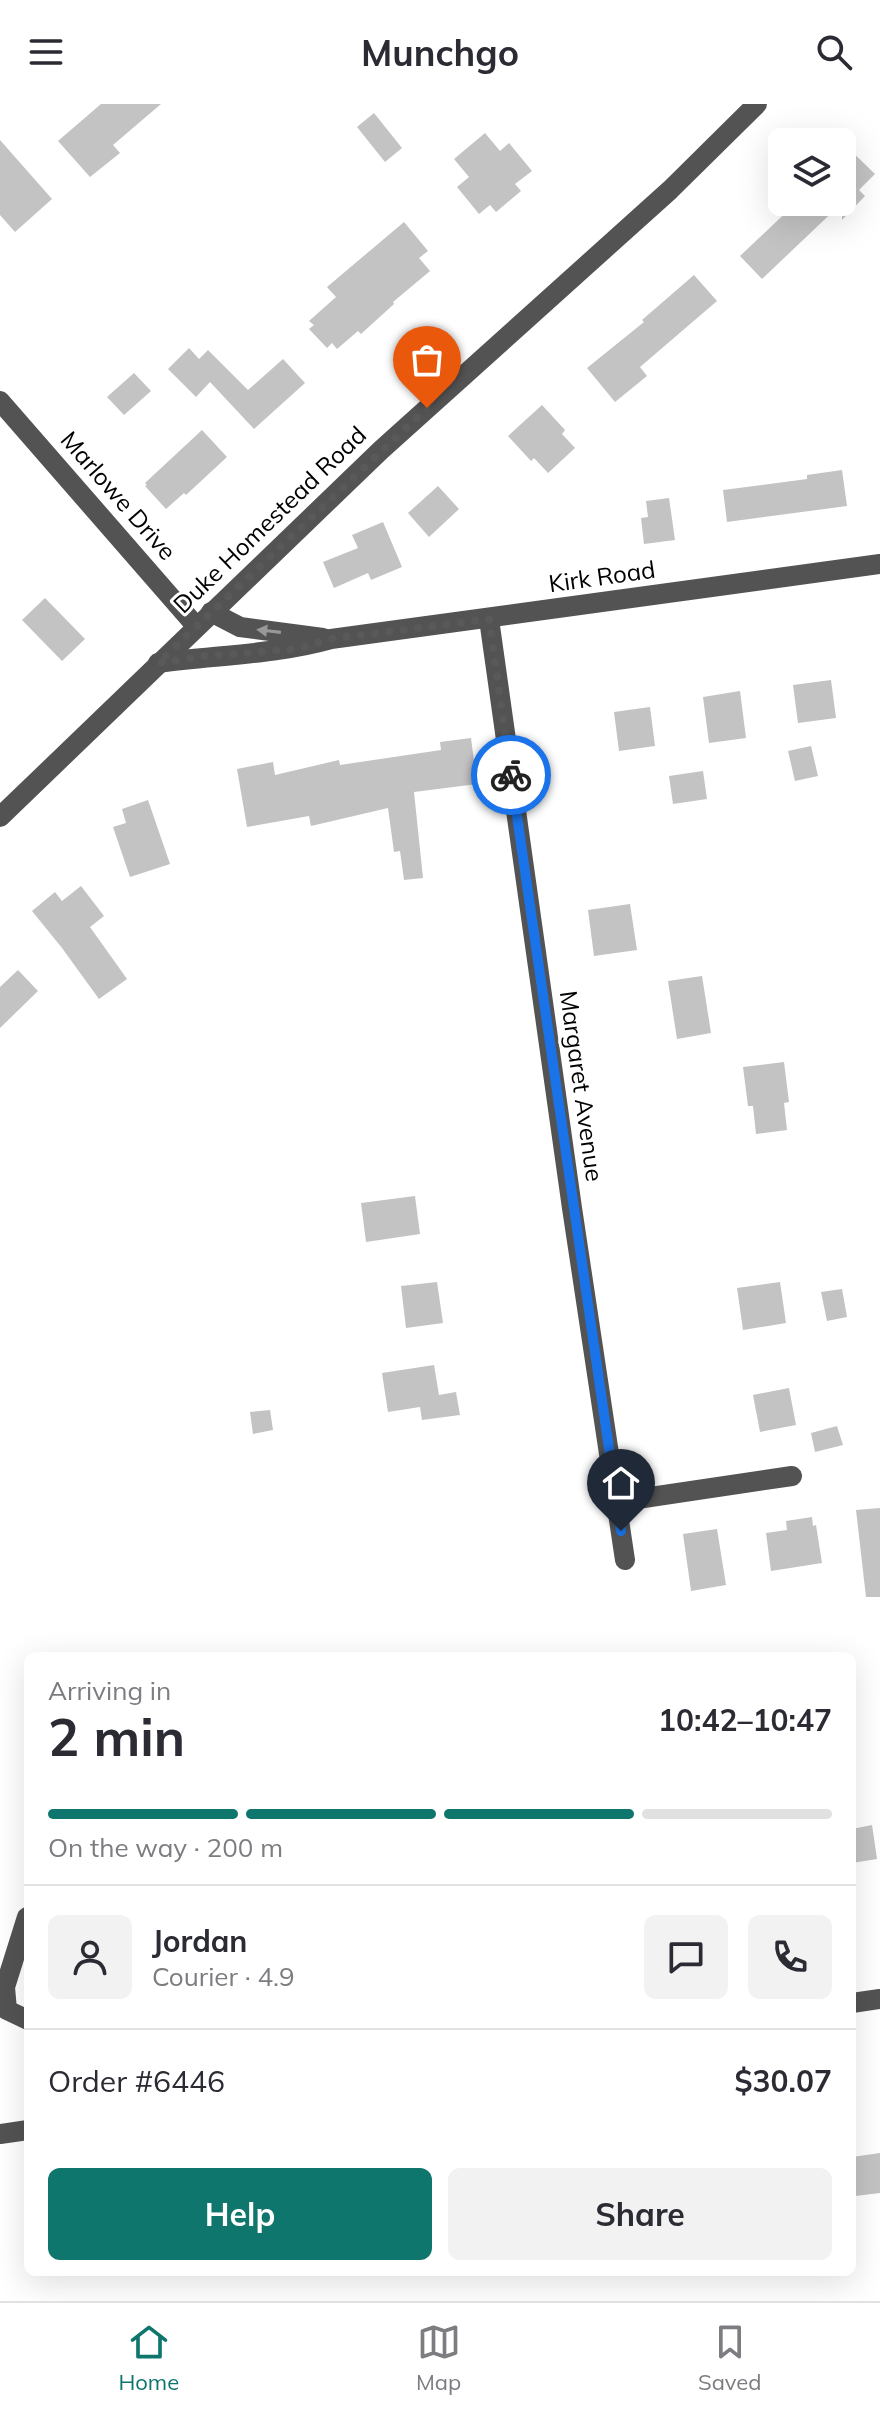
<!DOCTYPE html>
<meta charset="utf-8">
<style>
:root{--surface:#fff;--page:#f2f2f3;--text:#2b2b33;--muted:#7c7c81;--line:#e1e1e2;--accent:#0f766e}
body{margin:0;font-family:Mulish,sans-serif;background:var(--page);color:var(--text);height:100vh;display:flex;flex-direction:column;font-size:30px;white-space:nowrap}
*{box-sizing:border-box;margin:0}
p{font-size:26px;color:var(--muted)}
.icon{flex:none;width:44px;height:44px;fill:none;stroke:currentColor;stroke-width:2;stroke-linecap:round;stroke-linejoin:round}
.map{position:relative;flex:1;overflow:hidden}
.side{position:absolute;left:24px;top:1548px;width:832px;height:624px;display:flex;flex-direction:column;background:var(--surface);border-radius:12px;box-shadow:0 8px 32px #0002}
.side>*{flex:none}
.fabs{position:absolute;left:768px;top:24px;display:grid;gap:16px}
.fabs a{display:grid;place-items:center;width:88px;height:88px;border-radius:12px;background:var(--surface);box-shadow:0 8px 32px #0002;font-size:40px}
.pin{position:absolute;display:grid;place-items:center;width:68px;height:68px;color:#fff;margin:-82px -34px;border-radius:50% 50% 50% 0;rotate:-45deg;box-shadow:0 0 8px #0007}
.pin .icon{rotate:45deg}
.courier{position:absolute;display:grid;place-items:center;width:80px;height:80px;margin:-40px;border:6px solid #1a73e8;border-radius:50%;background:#fff;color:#222;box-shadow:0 2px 10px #0007}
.overview em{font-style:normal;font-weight:700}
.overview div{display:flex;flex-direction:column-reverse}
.overview{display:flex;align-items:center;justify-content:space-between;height:136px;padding:0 24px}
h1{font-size:52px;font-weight:700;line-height:60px}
.bar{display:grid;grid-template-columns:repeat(4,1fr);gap:12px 8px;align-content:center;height:96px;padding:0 24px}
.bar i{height:10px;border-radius:6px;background:var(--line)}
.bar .active{background:var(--accent)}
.bar p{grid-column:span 4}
.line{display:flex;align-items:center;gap:20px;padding:0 24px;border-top:2px solid var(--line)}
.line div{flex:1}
.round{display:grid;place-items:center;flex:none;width:84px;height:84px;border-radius:12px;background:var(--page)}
.action{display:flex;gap:16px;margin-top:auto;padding:16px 24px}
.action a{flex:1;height:92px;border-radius:12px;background:var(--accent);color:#fff;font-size:32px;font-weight:700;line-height:92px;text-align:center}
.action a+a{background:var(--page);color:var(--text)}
header{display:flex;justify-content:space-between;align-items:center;height:104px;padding:0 24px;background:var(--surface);font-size:36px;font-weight:700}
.dock{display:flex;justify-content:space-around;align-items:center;height:112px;border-top:2px solid var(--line);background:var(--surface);font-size:22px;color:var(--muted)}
.dock a{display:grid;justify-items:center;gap:4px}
.dock .active{color:var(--accent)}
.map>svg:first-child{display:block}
.building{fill:#c3c3c3}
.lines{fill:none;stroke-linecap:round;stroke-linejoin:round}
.minor{stroke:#535353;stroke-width:20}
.oneway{fill:#989898}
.done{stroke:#595959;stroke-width:8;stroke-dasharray:0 14.4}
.route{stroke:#1a73e8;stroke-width:10}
.labels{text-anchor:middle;stroke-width:6;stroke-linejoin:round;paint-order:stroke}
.street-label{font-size:24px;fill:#000;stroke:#fff}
</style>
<header><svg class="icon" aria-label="menu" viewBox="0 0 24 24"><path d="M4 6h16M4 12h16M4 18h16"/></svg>Munchgo<svg class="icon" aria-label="search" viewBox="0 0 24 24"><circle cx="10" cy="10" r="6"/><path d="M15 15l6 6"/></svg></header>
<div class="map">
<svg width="880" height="2197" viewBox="0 0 880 2197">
<rect width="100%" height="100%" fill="#fff"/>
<g class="building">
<path d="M 101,0 L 161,0 L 113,41 L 120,49 L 90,73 L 58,37 Z"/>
<path d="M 374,9 L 402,44 L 385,58 L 357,23 Z"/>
<path d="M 485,29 L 500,47 L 509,39 L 532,67 L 515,80 L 521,87 L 496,108 L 490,101 L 479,110 L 457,83 L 469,73 L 454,55 Z"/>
<path d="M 0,36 L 52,95 L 15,128 L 0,111 Z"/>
<path d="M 842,38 L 875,70 L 859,86 L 865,92 L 842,116 L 842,99 L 762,175 L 740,152 L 797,98 L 842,98 Z"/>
<path d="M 404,118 L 428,147 L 419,154 L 430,167 L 393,198 L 394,200 L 361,230 L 358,227 L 337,245 L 332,239 L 327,244 L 309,225 L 314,221 L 309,217 L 336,193 L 327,183 Z"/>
<path d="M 694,171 L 717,197 L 640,263 L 647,272 L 615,298 L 587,264 L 644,218 L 642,216 Z"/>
<path d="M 189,244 L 199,255 L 208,246 L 248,286 L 283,255 L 305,279 L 254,325 L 210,278 L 196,293 L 168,265 Z"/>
<path d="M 134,269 L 151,287 L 124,311 L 107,293 Z"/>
<path d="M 542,301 L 565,326 L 562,330 L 575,344 L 548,369 L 534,354 L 531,357 L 508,332 Z"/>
<path d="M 202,326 L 227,353 L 186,391 L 184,389 L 166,405 L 145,382 L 147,381 L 145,379 Z"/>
<path d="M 842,366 L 847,402 L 727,418 L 723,386 L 807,375 L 807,371 Z"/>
<path d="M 438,382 L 459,405 L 429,433 L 408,409 Z"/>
<path d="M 669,394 L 675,436 L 644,440 L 641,414 L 648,413 L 646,397 Z"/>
<path d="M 383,418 L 402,463 L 371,476 L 368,469 L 334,484 L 323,458 L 358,444 L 352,431 Z"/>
<path d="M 45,494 L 85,535 L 62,557 L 22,516 Z"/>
<path d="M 831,576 L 836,614 L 798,619 L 793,581 Z"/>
<path d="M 740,587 L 746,634 L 709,639 L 703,593 Z"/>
<path d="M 650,603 L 655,642 L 619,647 L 614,608 Z"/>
<path d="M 471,634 L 477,680 L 414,688 L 423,774 L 404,776 L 400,747 L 394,748 L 388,704 L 311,722 L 309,712 L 247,723 L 237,665 L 273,658 L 275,671 L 339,656 L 340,661 L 441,646 L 440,638 Z"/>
<path d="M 811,642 L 818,672 L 795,677 L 788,647 Z"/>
<path d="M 703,667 L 707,695 L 673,700 L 669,672 Z"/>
<path d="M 148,696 L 170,760 L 130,773 L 113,723 L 126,719 L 122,705 Z"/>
<path d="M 81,782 L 104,812 L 90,823 L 127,875 L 99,895 L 62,844 L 32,807 L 55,788 L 62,797 Z"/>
<path d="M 630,800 L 637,846 L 594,852 L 588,806 Z"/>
<path d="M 18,866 L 38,887 L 0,924 L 0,883 Z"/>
<path d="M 702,872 L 711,929 L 677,935 L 668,877 Z"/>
<path d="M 784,958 L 789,998 L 784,999 L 787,1026 L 756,1030 L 753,1002 L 748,1002 L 743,963 Z"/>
<path d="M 415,1092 L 420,1130 L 366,1138 L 361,1099 Z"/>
<path d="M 437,1178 L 443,1219 L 406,1224 L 401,1182 Z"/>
<path d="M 780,1178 L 786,1219 L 743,1226 L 737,1184 Z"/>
<path d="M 842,1185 L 847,1213 L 827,1217 L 821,1188 Z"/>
<path d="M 434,1261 L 439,1291 L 456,1288 L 460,1311 L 422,1316 L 420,1303 L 388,1308 L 382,1269 Z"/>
<path d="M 789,1284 L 796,1321 L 760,1328 L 753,1291 Z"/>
<path d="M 270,1306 L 273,1326 L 253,1330 L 250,1308 Z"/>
<path d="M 837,1322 L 843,1341 L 815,1348 L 811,1329 Z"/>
<path d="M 880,1404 L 880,1493 L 866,1493 L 856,1406 Z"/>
<path d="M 812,1413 L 813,1422 L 816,1421 L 822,1459 L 771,1467 L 766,1429 L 787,1426 L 786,1417 Z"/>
<path d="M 717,1425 L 726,1481 L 691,1487 L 683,1430 Z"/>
<path d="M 872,1721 L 877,1755 L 852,1759 L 852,1725 Z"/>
<path d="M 880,2049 L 880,2089 L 855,2092 L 852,2053 Z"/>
</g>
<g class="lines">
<g class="minor">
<path d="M 0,297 L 196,522"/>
<path d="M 211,508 L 240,523 L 323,534"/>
<path d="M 489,515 L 572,1104 L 625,1456"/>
<path d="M 158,559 C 215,551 274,551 331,535 L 880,460"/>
<path d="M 0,713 L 381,346 L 670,86 L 757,0"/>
<path d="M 617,1398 L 792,1372"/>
<path d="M 27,1813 L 5,1883 L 7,1906 L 28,1916"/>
<path d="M 852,1899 L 880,1895"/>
<path d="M 0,2030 L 28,2026"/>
</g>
</g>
<defs><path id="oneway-solid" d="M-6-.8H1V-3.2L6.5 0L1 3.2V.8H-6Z" transform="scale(2)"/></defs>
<use class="oneway" href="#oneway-solid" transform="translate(269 527) rotate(-173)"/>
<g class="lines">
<path class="done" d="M 427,304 L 158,559 L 207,552 L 297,545 L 331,535 L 489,515 L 511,671"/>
<path class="route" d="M 511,671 L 621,1427"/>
</g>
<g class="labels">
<g class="street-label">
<text transform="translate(118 392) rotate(49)" y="8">Marlowe Drive</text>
<text transform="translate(270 416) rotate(-44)" y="8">Duke Homestead Road</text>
<text transform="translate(602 473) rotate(-8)" y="8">Kirk Road</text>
<text transform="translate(581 982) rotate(82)" y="8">Margaret Avenue</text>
</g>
</g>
</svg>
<div class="fabs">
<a><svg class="icon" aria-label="layers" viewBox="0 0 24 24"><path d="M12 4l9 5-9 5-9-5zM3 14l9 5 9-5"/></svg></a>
</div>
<div class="pin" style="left:427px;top:304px;background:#ea580c"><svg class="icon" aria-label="bag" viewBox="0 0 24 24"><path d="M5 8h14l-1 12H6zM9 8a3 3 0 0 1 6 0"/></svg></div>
<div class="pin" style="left:621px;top:1427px;background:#1f2937"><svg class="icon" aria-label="home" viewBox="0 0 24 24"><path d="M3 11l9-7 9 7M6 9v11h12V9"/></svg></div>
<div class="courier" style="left:511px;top:671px"><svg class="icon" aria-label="bike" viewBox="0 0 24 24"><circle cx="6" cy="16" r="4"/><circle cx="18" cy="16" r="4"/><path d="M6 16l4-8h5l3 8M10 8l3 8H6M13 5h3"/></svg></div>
<section class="side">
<div class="overview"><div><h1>2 min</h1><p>Arriving in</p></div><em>10:42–10:47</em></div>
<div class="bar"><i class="active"></i><i class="active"></i><i class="active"></i><i></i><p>On the way · 200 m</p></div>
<div class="line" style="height:144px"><a class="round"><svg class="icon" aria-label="person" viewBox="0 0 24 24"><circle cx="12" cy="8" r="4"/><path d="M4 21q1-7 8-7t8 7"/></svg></a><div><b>Jordan</b><p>Courier · 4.9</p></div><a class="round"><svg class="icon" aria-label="chat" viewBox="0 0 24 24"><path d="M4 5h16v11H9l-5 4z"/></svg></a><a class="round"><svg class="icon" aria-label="phone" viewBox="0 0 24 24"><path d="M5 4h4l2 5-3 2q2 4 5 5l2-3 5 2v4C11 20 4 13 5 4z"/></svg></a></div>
<div class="line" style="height:104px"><div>Order #6446</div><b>$30.07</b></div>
<div class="action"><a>Help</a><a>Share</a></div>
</section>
</div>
<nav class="dock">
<a class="active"><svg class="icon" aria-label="home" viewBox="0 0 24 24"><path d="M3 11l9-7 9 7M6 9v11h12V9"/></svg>Home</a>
<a><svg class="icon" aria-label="map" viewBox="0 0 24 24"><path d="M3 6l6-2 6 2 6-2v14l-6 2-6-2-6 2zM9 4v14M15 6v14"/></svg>Map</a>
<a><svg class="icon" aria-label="saved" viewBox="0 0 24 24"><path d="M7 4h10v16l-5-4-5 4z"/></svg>Saved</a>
</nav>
